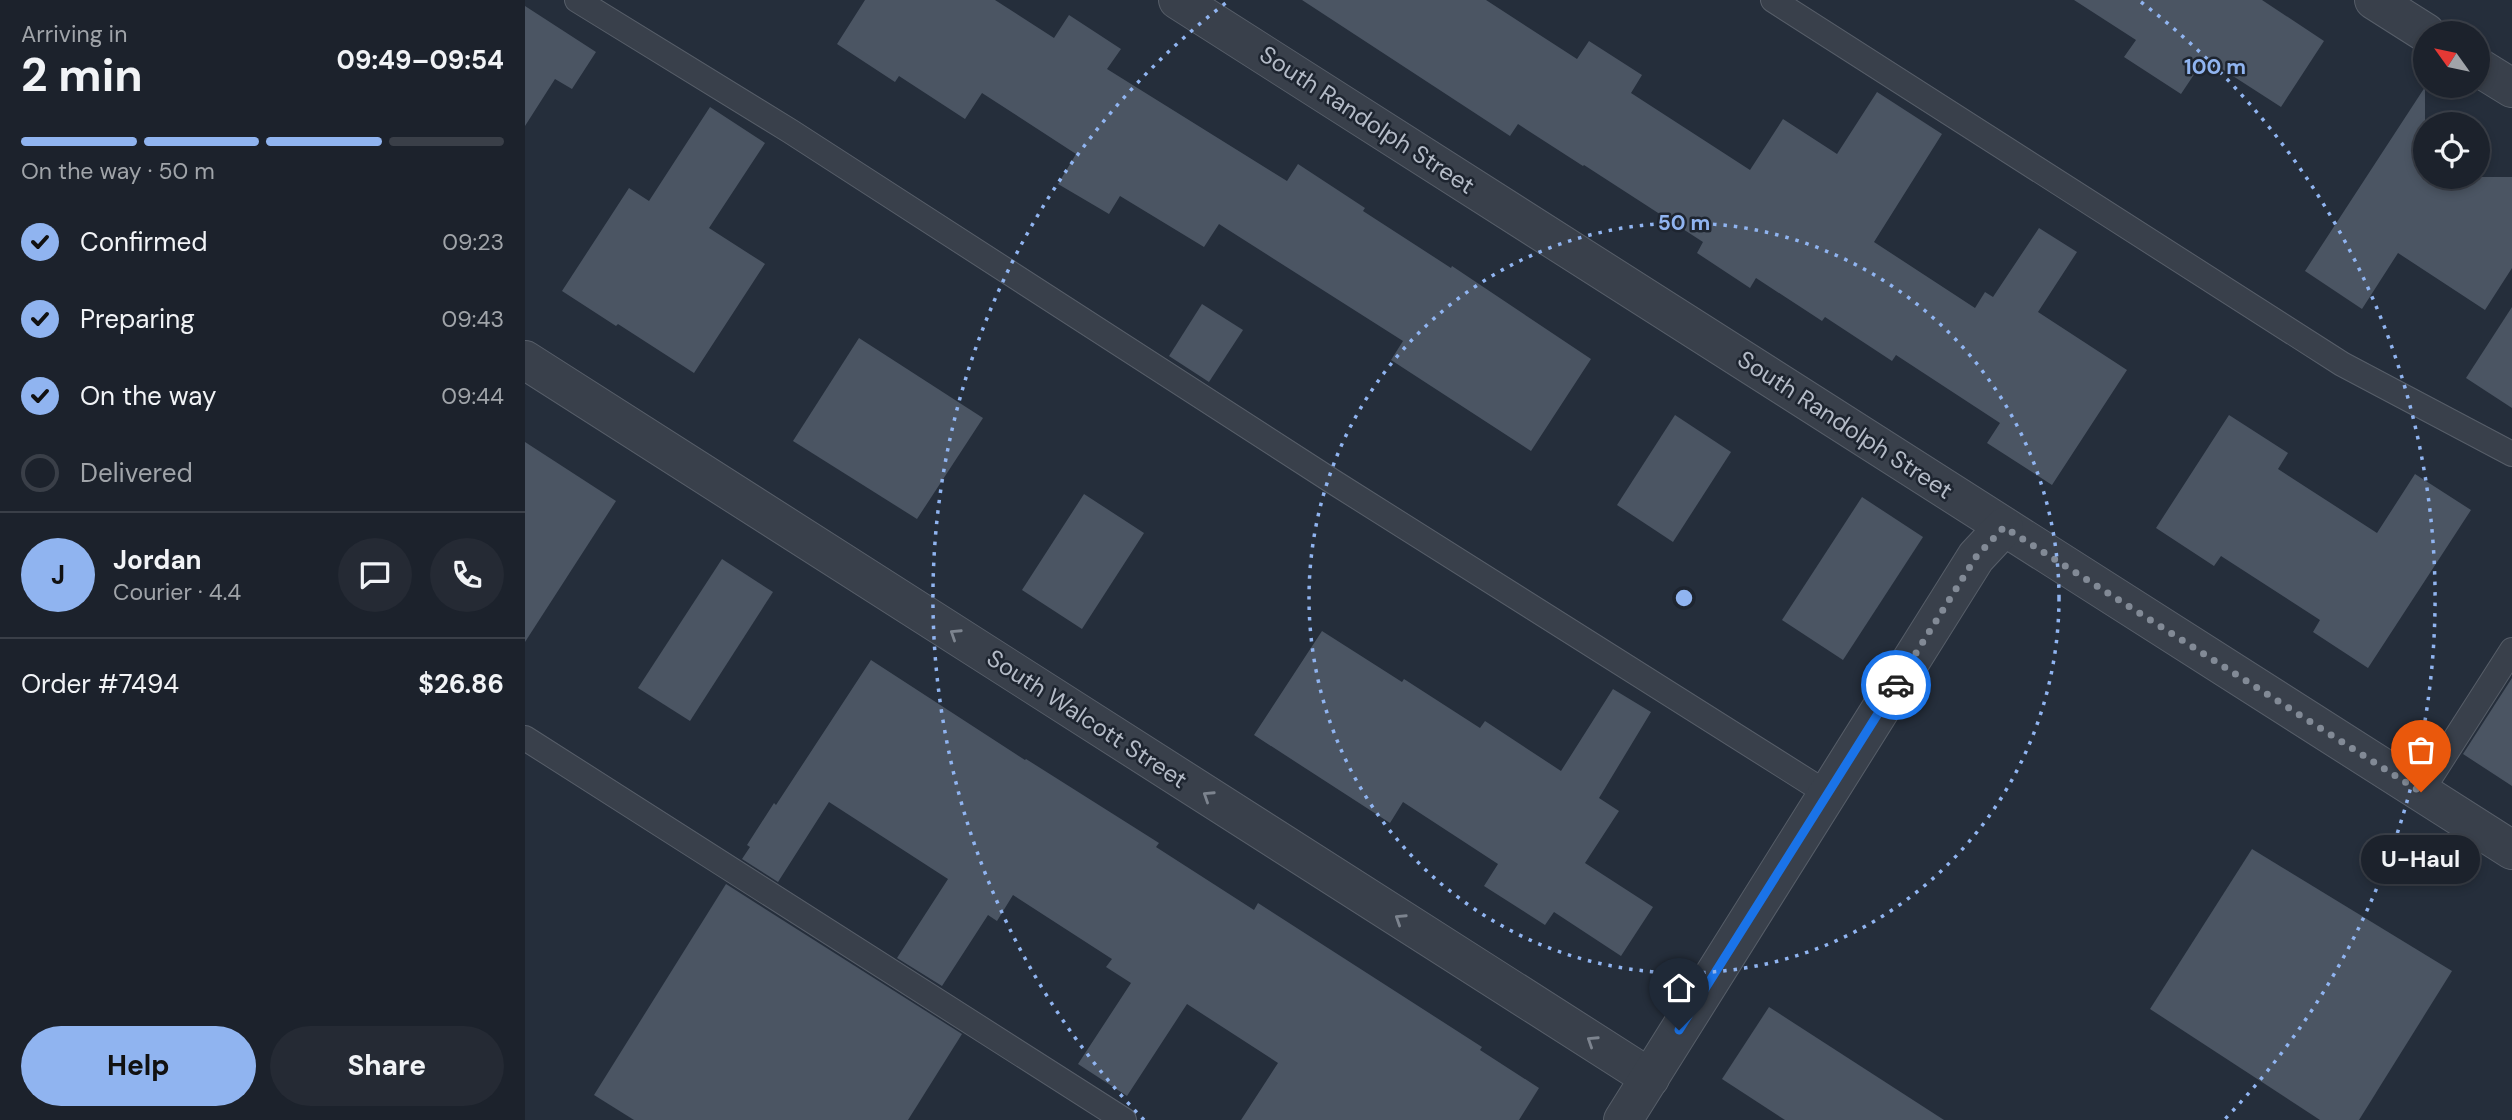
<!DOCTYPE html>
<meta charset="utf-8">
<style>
:root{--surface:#1c222c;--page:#252a34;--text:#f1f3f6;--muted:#a0a4a9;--line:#3a3f48;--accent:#90b4f0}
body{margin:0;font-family:"DM Sans",sans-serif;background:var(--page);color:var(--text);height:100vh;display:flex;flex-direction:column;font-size:26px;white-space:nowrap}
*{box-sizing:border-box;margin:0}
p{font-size:23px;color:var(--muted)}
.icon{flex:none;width:38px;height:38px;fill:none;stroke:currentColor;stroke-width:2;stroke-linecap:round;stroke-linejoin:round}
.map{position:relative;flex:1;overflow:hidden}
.panel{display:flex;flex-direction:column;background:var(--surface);width:525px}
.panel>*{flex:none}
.needle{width:46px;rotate:303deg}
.buttons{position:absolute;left:1888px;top:21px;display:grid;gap:14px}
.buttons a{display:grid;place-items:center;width:77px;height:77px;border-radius:50%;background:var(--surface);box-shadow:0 4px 10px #0003,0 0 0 2px var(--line);font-size:35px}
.pin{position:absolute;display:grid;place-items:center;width:60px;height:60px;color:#fff;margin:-72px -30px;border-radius:50% 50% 50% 0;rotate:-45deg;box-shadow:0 0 7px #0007}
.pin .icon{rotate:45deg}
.courier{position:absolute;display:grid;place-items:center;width:70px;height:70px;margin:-35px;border:5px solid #1a73e8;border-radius:50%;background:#fff;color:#222;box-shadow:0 2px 9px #0007}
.bubble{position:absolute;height:49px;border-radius:24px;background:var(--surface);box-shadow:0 4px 10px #0003,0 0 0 2px var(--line);font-size:23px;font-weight:700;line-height:49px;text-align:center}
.summary em{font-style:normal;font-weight:700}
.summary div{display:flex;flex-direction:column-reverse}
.summary{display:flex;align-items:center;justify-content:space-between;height:119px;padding:0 21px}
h1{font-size:46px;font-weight:700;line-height:52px}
.bar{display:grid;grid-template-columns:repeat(4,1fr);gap:10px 7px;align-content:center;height:84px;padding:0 21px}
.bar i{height:9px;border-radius:5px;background:var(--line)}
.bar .current{background:var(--accent)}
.bar p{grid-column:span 4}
.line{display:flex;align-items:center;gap:18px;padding:0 21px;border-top:2px solid var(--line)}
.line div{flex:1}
.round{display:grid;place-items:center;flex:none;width:74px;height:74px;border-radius:37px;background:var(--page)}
ol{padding:0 21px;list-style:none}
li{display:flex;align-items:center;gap:21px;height:77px}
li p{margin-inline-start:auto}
li .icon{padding:7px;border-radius:50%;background:var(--accent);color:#111;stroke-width:4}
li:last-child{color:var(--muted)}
li i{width:38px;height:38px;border:4px solid var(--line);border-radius:50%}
.button{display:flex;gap:14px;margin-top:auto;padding:14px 21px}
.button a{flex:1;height:80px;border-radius:42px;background:var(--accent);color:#111;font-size:28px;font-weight:700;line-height:80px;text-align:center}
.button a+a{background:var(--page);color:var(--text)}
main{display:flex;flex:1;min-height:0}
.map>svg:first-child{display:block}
.building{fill:#4b5563}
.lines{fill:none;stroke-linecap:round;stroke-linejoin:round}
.service-casing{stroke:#575e69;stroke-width:26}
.minor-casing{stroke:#575e69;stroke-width:40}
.service{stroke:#39404b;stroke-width:24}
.minor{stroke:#39404b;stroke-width:38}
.oneway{stroke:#7d848f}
.done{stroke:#828a96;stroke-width:7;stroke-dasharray:0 12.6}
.route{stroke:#1a73e8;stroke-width:9}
.ring{fill:none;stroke:#90b4f0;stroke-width:3.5;stroke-dasharray:3.5 7}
.labels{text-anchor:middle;stroke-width:5;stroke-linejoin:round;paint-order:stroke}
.street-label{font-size:24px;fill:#b4bbc7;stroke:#1e2530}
.centre{fill:#90b4f0;stroke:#1e2530;stroke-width:3.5}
.ring-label{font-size:21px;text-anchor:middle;font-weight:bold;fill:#90b4f0;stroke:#1e2530;stroke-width:5;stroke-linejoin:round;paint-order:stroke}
</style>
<main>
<section class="panel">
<div class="summary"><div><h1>2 min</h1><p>Arriving in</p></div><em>09:49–09:54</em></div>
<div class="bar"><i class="current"></i><i class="current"></i><i class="current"></i><i></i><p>On the way · 50 m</p></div>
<ol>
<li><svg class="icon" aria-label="check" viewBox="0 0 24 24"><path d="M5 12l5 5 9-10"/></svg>Confirmed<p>09:23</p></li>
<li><svg class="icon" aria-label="check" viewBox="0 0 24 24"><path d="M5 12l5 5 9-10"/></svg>Preparing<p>09:43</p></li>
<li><svg class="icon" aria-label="check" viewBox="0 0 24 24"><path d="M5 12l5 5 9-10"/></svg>On the way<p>09:44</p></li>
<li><i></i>Delivered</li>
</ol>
<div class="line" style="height:126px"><b class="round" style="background:var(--accent);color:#111">J</b><div><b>Jordan</b><p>Courier · 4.4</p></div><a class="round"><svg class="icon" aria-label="chat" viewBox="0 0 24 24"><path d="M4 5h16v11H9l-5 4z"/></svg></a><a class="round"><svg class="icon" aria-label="phone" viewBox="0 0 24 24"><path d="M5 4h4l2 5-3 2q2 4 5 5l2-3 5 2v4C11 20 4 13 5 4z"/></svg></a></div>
<div class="line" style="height:91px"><div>Order #7494</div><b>$26.86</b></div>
<div class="button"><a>Help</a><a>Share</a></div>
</section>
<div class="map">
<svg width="1987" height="1120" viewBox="0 0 1987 1120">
<rect width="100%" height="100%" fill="#252e3b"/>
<g class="building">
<path d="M 340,0 L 470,0 L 529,38 L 544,15 L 596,49 L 582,69 L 762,181 L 773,164 L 840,208 L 838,211 L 926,268 L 927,266 L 1066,359 L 1006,451 L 866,360 L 878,341 L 694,224 L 679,247 L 595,196 L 584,214 L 533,184 L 551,154 L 457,93 L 440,119 L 374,76 L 370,82 L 312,44 Z"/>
<path d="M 777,0 L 961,0 L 1052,59 L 1064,41 L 1117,75 L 1106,93 L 1225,170 L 1258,119 L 1312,154 L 1352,92 L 1417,134 L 1349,242 L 1450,308 L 1460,292 L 1468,297 L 1514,228 L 1552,252 L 1513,312 L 1602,370 L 1527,485 L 1462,443 L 1475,423 L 1371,355 L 1367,361 L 1300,317 L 1297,321 L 1231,278 L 1225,288 L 1172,253 L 1178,242 L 1059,165 L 1058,166 L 993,124 L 985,136 Z"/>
<path d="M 1549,0 L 1737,0 L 1799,41 L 1756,107 L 1680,58 L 1656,94 L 1599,57 L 1611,40 Z"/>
<path d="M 0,6 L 71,52 L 47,89 L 30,79 L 0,126 Z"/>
<path d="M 1900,87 L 1900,177 L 1987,177 L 1987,268 L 1960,310 L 1873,253 L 1837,309 L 1780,271 Z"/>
<path d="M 185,107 L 240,143 L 184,228 L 240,264 L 169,373 L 93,324 L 91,326 L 37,291 L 104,188 L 124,201 Z"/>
<path d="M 677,304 L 718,330 L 684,382 L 644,356 Z"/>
<path d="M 1987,307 L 1987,408 L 1941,378 Z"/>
<path d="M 334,338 L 458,418 L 392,519 L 268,441 Z"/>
<path d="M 1150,415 L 1206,452 L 1148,542 L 1092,505 Z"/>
<path d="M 1704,415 L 1763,453 L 1753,469 L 1852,533 L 1890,474 L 1946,510 L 1843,668 L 1788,632 L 1795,620 L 1696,556 L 1689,566 L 1631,528 Z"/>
<path d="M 0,442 L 91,501 L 0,642 Z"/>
<path d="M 559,494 L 619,533 L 557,629 L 497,590 Z"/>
<path d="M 1337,497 L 1398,537 L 1318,660 L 1257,620 Z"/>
<path d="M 197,559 L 248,592 L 165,721 L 113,688 Z"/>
<path d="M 797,631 L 877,682 L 879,679 L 955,728 L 960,721 L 1036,771 L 1088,689 L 1126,712 L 1074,798 L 1094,811 L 1060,863 L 1128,907 L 1096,956 L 1029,912 L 1020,925 L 959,886 L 973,864 L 878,802 L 865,823 L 729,735 Z"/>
<path d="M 346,660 L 500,760 L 501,759 L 634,843 L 631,847 L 729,910 L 733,903 L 957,1047 L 955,1050 L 1014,1088 L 994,1120 L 716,1120 L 753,1063 L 662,1004 L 602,1096 L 553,1064 L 606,983 L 581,967 L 587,959 L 488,895 L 472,921 L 463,915 L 417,986 L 372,958 L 423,879 L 304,802 L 253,882 L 217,859 L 225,847 L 222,845 L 249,803 L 251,805 Z"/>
<path d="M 1987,678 L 1987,786 L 1938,754 Z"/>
<path d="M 1727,849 L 1927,971 L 1834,1120 L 1795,1120 L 1625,1009 Z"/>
<path d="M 201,884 L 437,1034 L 383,1120 L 109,1120 L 69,1095 Z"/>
<path d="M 1244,1007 L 1419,1120 L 1260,1120 L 1197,1079 Z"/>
</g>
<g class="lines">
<defs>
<g id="service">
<path d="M 52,0 L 265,131 L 807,481 L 1303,794"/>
<path d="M 1248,0 L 1817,364 L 1987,454"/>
<path d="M 0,738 L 599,1120"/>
<path d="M 1896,792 L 1987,650"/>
</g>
<g id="minor">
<path d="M 653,0 L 1987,850"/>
<path d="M 1849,0 L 1901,33"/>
<path d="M 1953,67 L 1987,88"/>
<path d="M 0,360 L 1125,1078"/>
<path d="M 1098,1120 L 1451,557 L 1479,527"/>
</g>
</defs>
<use href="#service" class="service-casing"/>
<use href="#minor" class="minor-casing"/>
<use href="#service" class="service"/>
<use href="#minor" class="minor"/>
</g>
<defs><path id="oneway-chevron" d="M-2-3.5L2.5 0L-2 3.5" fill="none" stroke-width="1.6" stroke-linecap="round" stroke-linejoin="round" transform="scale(1.75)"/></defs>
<g class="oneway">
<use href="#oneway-chevron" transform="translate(430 634) rotate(-147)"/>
<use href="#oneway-chevron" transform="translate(683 796) rotate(-147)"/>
<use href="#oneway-chevron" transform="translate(875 919) rotate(-147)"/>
<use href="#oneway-chevron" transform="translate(1067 1041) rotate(-147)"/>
</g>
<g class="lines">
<path class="done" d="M 1371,685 L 1451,557 L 1479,527 L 1896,792"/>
<path class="route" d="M 1154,1030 L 1371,685"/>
</g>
<g class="ring">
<circle cx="1159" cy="598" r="375"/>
<path d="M619 1120A751 751 0 0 1 702 2M1616 2A751 751 0 0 1 1699 1120"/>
</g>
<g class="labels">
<g class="street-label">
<text transform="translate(842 120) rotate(33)" y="8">South Randolph Street</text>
<text transform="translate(1320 425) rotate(33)" y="8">South Randolph Street</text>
<text transform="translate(562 719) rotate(33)" y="8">South Walcott Street</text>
</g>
</g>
<circle cx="1159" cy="598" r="10" class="centre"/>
<g class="ring-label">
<text x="1690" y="74">100 m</text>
<text x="1159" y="230">50 m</text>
</g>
</svg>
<div class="buttons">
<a><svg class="needle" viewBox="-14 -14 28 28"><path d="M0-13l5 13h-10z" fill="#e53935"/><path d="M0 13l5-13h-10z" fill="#a0a4a9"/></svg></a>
<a><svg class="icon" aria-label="locate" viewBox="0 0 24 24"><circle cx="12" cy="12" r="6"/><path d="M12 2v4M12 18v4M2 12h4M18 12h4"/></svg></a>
</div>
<div class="pin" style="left:1896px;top:792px;background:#ea580c"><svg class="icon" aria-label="bag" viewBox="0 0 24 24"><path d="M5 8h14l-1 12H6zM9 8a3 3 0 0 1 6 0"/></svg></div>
<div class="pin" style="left:1154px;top:1030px;background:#1f2937"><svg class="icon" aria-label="home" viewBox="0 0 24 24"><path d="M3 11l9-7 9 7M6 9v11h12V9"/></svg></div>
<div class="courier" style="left:1371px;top:685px"><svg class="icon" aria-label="car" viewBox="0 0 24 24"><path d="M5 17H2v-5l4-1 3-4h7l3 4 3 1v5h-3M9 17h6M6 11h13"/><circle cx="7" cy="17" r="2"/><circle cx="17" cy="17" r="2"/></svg></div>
<div class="bubble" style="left:1836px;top:835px;width:119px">U-Haul</div>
</div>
</main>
